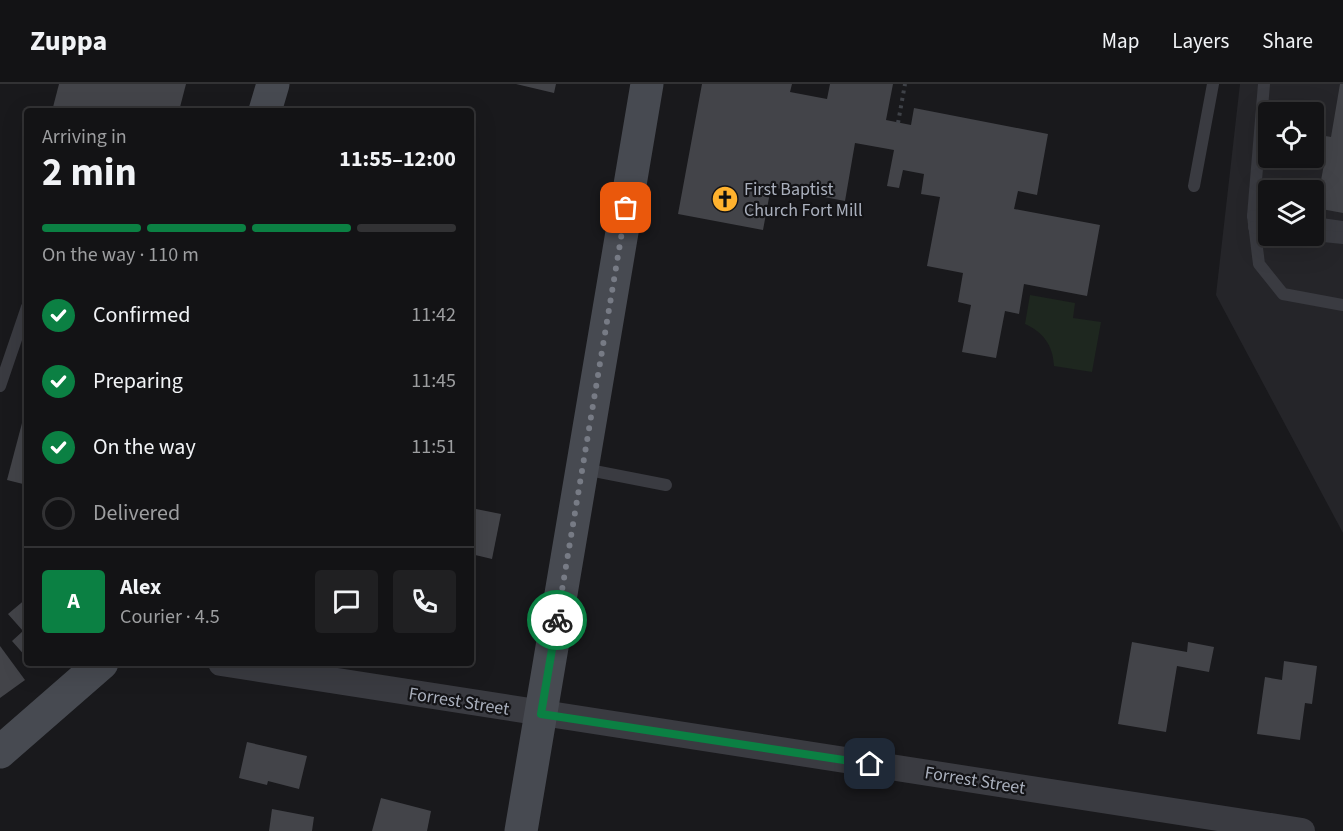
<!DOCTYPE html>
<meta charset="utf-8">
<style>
:root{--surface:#131315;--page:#202022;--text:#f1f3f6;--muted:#9d9ea0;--line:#323234;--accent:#0b8043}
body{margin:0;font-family:"Source Sans 3",sans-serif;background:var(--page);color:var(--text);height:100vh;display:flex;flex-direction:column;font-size:22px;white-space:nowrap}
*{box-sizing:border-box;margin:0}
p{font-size:20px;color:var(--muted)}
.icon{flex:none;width:33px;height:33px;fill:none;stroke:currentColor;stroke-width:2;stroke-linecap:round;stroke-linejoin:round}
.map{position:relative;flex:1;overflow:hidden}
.details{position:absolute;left:24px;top:24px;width:450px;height:558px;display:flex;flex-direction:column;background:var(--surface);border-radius:6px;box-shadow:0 6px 24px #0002,0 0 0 2px var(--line)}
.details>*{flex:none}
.fabs{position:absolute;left:1258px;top:18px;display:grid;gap:12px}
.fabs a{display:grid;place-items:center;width:66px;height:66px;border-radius:6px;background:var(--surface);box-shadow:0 6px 24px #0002,0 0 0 2px var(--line);font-size:30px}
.pin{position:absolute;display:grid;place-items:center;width:51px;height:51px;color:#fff;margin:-26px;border-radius:12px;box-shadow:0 3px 9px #0006}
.courier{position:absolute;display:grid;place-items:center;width:60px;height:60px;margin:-30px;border:4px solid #0b8043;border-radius:50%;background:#fff;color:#222;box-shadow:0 2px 8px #0007}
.summary em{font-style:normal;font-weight:700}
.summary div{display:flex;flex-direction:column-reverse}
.summary{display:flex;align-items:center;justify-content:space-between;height:102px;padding:0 18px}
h1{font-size:39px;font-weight:700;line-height:45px}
.bar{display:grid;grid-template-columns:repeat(4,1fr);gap:9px 6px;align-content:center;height:72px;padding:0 18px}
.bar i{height:8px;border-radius:4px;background:var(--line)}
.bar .active{background:var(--accent)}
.bar p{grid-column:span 4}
.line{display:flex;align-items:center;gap:15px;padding:0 18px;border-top:2px solid var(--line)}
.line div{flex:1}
.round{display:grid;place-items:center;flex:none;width:63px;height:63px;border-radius:6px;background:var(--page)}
ol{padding:0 18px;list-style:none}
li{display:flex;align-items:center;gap:18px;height:66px}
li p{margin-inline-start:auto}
li .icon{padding:6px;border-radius:50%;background:var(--accent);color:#fff;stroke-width:4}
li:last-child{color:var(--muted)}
li i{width:33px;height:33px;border:3px solid var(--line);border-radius:50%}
header{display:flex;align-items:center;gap:36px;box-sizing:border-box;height:84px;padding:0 30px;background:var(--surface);border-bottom:2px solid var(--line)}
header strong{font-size:28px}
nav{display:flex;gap:33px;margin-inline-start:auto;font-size:21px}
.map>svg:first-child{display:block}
.built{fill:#252529;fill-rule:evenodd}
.green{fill:#1e271f}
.building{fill:#434449}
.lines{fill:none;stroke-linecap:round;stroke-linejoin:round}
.path{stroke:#3f4248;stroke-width:4;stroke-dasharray:3 4.5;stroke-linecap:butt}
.lane{stroke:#3a3b41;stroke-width:12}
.street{stroke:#3a3b41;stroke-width:26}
.secondary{stroke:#474a51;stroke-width:33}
.done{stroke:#777b85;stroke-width:6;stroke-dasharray:0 10.8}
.route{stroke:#0b8043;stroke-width:8}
.labels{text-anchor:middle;stroke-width:4.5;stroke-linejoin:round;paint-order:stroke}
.poi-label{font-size:18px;fill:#aab0bd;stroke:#141417;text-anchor:start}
.street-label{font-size:18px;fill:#aab0bd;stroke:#141417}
</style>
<header>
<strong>Zuppa</strong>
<nav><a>Map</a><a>Layers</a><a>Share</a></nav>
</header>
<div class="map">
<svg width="1343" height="747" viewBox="0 0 1343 747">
<rect width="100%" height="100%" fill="#19191c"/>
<path class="built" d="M 1240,0 L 1343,0 L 1343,449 L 1216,211 ZM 1269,28 L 1314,28 L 1314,74 L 1269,74 ZM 1269,106 L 1314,106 L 1314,152 L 1269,152 Z"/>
<path class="green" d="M 1030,211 L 1075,219 L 1073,234 L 1101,238 L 1092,288 L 1054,282 C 1053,261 1043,248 1025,240 Z"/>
<g class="building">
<path d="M 59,0 L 186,0 L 179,27 L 52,27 Z"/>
<path d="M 516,0 L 556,0 L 554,9 Z"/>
<path d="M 702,0 L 792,0 L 790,8 L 827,15 L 830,0 L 893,0 L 886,36 L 911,41 L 914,24 L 1048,50 L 1037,111 L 1018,107 L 1014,125 L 1100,141 L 1087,212 L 1024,200 L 1019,230 L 1005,227 L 996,274 L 962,268 L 971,221 L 958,218 L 963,189 L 927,182 L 940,113 L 921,110 L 924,90 L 903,86 L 899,104 L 887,102 L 894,66 L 855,59 L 845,117 L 771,103 L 763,146 L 678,130 Z"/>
<path d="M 1340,0 L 1343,0 L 1343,129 L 1316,124 L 1326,69 L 1317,67 L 1320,51 L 1331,53 Z"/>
<path d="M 26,324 L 27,324 L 27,401 L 7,396 Z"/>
<path d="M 471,424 L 501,430 L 492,475 L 471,470 Z"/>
<path d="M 27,514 L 27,574 L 12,557 L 23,547 L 8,530 Z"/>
<path d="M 1132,558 L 1187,568 L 1188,558 L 1214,563 L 1209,588 L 1177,582 L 1166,648 L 1118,640 Z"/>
<path d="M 0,562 L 25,596 L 0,614 Z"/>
<path d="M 1284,577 L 1317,582 L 1312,620 L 1305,619 L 1300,656 L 1257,650 L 1265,593 L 1282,596 Z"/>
<path d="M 247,658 L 307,672 L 299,705 L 268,697 L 267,701 L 239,694 Z"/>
<path d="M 381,714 L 431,727 L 427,747 L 372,747 Z"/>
<path d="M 272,725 L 314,733 L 312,747 L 269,747 Z"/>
</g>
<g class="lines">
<path class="path" d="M 898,39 L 905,0"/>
<g class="lane">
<path d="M 1264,0 L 1253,132 L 1259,180 L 1283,210 L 1343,221"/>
<path d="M 1194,102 L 1213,0"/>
<path d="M 1253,132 L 1269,134"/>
<path d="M 1314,139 L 1343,143"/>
<path d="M 1254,143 L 1269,145"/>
<path d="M 1314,151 L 1343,154"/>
<path d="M 0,302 L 27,223"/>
<path d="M 584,385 L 666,401"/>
</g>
<path class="street" d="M 221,579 L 1302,747"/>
<g class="secondary">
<path d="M 265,27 L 273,0"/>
<path d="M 0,668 L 102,579"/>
<path d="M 521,747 L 647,0"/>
</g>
</g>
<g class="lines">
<path class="done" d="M 557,536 L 626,124"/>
<path class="route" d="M 557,536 L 541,630 L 870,680"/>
</g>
<defs>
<symbol id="church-disc" viewBox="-11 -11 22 22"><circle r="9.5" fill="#ffb22e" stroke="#141417"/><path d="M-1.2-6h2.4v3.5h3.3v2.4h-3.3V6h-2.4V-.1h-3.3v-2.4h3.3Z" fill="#111"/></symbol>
</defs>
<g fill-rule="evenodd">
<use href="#church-disc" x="710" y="100" width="30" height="30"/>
</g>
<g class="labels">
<g class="poi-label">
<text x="744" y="111">First Baptist<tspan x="744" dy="21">Church Fort Mill</tspan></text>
</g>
<g class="street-label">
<text transform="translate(459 617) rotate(9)" y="6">Forrest Street</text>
<text transform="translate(975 696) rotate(9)" y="6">Forrest Street</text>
</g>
</g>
</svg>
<div class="fabs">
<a><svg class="icon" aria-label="locate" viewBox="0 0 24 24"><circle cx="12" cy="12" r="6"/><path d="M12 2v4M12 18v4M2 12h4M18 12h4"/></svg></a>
<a><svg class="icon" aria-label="layers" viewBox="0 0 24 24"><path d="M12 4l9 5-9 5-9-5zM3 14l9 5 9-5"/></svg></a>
</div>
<div class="pin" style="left:626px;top:124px;background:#ea580c"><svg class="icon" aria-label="bag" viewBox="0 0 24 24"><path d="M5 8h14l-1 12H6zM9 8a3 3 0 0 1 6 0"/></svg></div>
<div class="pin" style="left:870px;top:680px;background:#1f2937"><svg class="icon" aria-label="home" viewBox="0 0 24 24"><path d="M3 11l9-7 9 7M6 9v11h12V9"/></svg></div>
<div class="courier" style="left:557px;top:536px"><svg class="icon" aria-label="bike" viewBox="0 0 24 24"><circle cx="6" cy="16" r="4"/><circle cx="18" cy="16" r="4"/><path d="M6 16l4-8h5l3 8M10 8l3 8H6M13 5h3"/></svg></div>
<section class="details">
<div class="summary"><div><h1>2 min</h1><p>Arriving in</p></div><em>11:55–12:00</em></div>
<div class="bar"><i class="active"></i><i class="active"></i><i class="active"></i><i></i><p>On the way · 110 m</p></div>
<ol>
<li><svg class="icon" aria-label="check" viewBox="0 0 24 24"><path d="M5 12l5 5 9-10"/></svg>Confirmed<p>11:42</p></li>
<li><svg class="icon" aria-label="check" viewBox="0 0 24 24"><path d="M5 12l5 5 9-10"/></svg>Preparing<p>11:45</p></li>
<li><svg class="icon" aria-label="check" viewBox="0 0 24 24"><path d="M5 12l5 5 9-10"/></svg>On the way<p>11:51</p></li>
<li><i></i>Delivered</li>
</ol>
<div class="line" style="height:108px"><b class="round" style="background:var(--accent);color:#fff">A</b><div><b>Alex</b><p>Courier · 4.5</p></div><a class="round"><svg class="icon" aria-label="chat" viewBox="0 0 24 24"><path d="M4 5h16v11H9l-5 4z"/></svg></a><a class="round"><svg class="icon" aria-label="phone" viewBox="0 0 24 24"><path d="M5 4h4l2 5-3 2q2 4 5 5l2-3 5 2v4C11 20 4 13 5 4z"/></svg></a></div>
</section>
</div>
